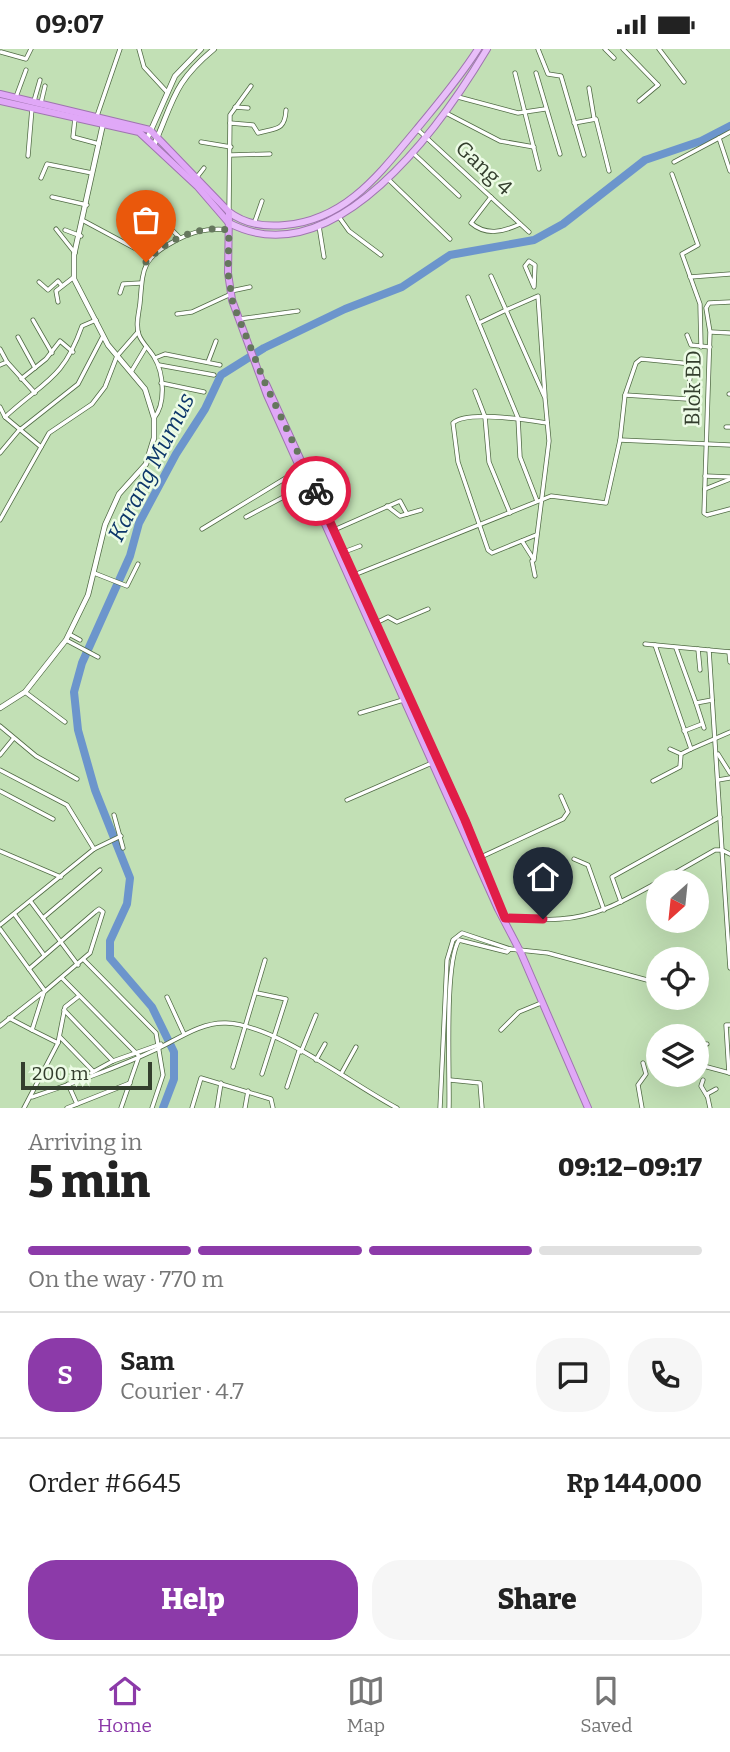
<!DOCTYPE html>
<meta charset="utf-8">
<style>
:root{--surface:#fff;--page:#f6f6f6;--text:#222;--muted:#767676;--line:#e0e0e0;--accent:#8c3aa9}
body{margin:0;font-family:Bitter,serif;background:var(--page);color:var(--text);height:100vh;display:flex;flex-direction:column;font-size:26px;white-space:nowrap}
*{box-sizing:border-box;margin:0}
p{font-size:23px;color:var(--muted)}
.icon{flex:none;width:38px;height:38px;fill:none;stroke:currentColor;stroke-width:2;stroke-linecap:round;stroke-linejoin:round}
.map{position:relative;height:1059px;overflow:hidden}
.panel{display:flex;flex-direction:column;background:var(--surface);flex:1}
.panel>*{flex:none}
.needle{width:46px;rotate:207deg}
.tools{position:absolute;left:646px;top:821px;display:grid;gap:14px}
.tools a{display:grid;place-items:center;width:63px;height:63px;border-radius:50%;background:var(--surface);box-shadow:0 7px 28px #0002;font-size:35px}
.scale{position:absolute;left:21px;bottom:18px;width:131px;box-sizing:border-box;padding-left:7px;border:4px solid #333e2d;border-top:0;font-size:19px;line-height:24px;white-space:nowrap;color:#333e2d;-webkit-text-stroke:5px #edfce6;paint-order:stroke}
.pin{position:absolute;display:grid;place-items:center;width:60px;height:60px;color:#fff;margin:-72px -30px;border-radius:50% 50% 50% 0;rotate:-45deg;box-shadow:0 0 7px #0007}
.pin .icon{rotate:45deg}
.courier{position:absolute;display:grid;place-items:center;width:70px;height:70px;margin:-35px;border:5px solid #e11d48;border-radius:50%;background:#fff;color:#222;box-shadow:0 2px 9px #0007}
.overview em{font-style:normal;font-weight:800}
.overview div{display:flex;flex-direction:column-reverse}
.overview{display:flex;align-items:center;justify-content:space-between;height:119px;padding:0 28px}
h1{font-size:46px;font-weight:800;line-height:52px}
.bar{display:grid;grid-template-columns:repeat(4,1fr);gap:10px 7px;align-content:center;height:84px;padding:0 28px}
.bar i{height:9px;border-radius:5px;background:var(--line)}
.bar .current{background:var(--accent)}
.bar p{grid-column:span 4}
.line{display:flex;align-items:center;gap:18px;padding:0 28px;border-top:2px solid var(--line)}
.line div{flex:1}
.round{display:grid;place-items:center;flex:none;width:74px;height:74px;border-radius:28px;background:var(--page)}
.primary-button{display:flex;gap:14px;margin-top:auto;padding:14px 28px}
.primary-button a{flex:1;height:80px;border-radius:28px;background:var(--accent);color:#fff;font-size:28px;font-weight:800;line-height:80px;text-align:center}
.primary-button a+a{background:var(--page);color:var(--text)}
.status{display:flex;justify-content:space-between;align-items:center;height:49px;padding:0 35px;background:var(--surface);direction:ltr}
.status svg{height:19px;fill:currentColor}
.menu{display:flex;justify-content:space-around;align-items:center;height:98px;border-top:2px solid var(--line);background:var(--surface);font-size:19px;color:var(--muted)}
.menu a{display:grid;justify-items:center;gap:4px}
.menu .current{color:var(--accent)}
.map>svg:first-child{display:block}
.lines{fill:none;stroke-linecap:round;stroke-linejoin:round}
.river{stroke:#6c95cc;stroke-width:8}
.minor-casing{stroke:#516b45;stroke-width:5}
.tertiary-casing{stroke:#516b45;stroke-width:6}
.primary-casing{stroke:#9f75af;stroke-width:8}
.trunk-casing{stroke:#9f75af;stroke-width:8}
.minor{stroke:#fff;stroke-width:3.5}
.tertiary{stroke:#fff;stroke-width:4.5}
.primary{stroke:#e8bef9;stroke-width:6}
.trunk{stroke:#e0a8f7;stroke-width:6}
.done{stroke:#65775d;stroke-width:7;stroke-dasharray:0 12.6}
.route{stroke:#e11d48;stroke-width:9}
.labels{text-anchor:middle;stroke-width:5;stroke-linejoin:round;paint-order:stroke}
.street-label{font-size:21px;fill:#333e2d;stroke:#edfce6}
.water-label{font-size:23px;font-style:italic;fill:#0d376a;stroke:#edfce6}
</style>
<div class="status"><b>09:07</b><svg viewBox="0 0 49 12"><path d="M0 12V9h3v3zM5 12V6h3v6zM10 12V3h3v9zM15 12V0h3v12zM26 1h20v11H26zM47 4h2v5h-2z"/></svg></div>
<div class="map">
<svg width="730" height="1059" viewBox="0 0 730 1059">
<rect width="100%" height="100%" fill="#c2e0b5"/>
<g class="lines">
<path class="river" d="M 163,1059 L 174,1030 L 174,1003 L 152,958 L 110,909 L 110,892 L 127,855 L 130,829 L 95,741 L 78,681 L 74,643 L 82,614 L 130,507 L 139,474 L 176,405 L 205,360 L 221,326 L 264,299 L 345,260 L 402,238 L 450,206 L 534,191 L 563,175 L 645,111 L 701,92 L 730,77"/>
<defs>
<g id="minor">
<path d="M 139,0 L 144,18 L 167,43"/>
<path d="M 538,0 L 548,25 L 561,27 L 584,106"/>
<path d="M 605,0 L 614,9"/>
<path d="M 623,0 L 658,36"/>
<path d="M 659,0 L 684,33"/>
<path d="M 1,3 L 26,10 L 31,0"/>
<path d="M 515,24 L 539,120"/>
<path d="M 536,24 L 560,105"/>
<path d="M 589,39 L 594,69"/>
<path d="M 16,48 L 26,21"/>
<path d="M 458,48 L 518,64 L 545,60"/>
<path d="M 34,52 L 40,31"/>
<path d="M 639,52 L 658,36"/>
<path d="M 41,54 L 45,37"/>
<path d="M 235,58 L 248,59"/>
<path d="M 446,64 L 500,92 L 534,98"/>
<path d="M 97,67 L 120,0"/>
<path d="M 75,69 L 73,88 L 99,95"/>
<path d="M 230,74 L 253,76 L 258,84 C 276,79 285,82 286,61"/>
<path d="M 574,74 L 596,70 L 609,122"/>
<path d="M 417,80 L 529,183"/>
<path d="M 730,83 L 719,89 L 730,122"/>
<path d="M 201,93 L 231,98"/>
<path d="M 412,103 L 459,147"/>
<path d="M 231,106 L 270,105"/>
<path d="M 28,107 L 32,59"/>
<path d="M 674,113 L 719,89"/>
<path d="M 672,125 L 698,196 L 682,205 L 700,255 L 701,298"/>
<path d="M 197,128 L 204,119"/>
<path d="M 41,129 L 47,115 L 92,124"/>
<path d="M 387,129 L 450,190"/>
<path d="M 52,148 L 87,156"/>
<path d="M 491,148 L 471,174 C 486,187 503,183 520,175"/>
<path d="M 145,152 L 139,163 L 162,171 L 180,189"/>
<path d="M 229,161 L 230,66 L 251,37"/>
<path d="M 339,168 L 349,182 L 381,206"/>
<path d="M 84,172 L 151,208"/>
<path d="M 254,175 L 262,152"/>
<path d="M 319,177 L 324,208"/>
<path d="M 56,180 L 75,204"/>
<path d="M 65,181 L 81,187"/>
<path d="M 529,212 L 535,216 L 534,238 L 525,217 Z"/>
<path d="M 491,227 L 506,261 L 538,247 L 545,347"/>
<path d="M 690,228 L 730,225"/>
<path d="M 39,233 L 48,241 L 58,232 L 62,237"/>
<path d="M 231,242 L 250,238"/>
<path d="M 120,244 L 123,235 L 141,234"/>
<path d="M 468,248 L 518,369 L 520,408 L 537,452"/>
<path d="M 58,253 L 56,242 L 74,228"/>
<path d="M 730,253 L 709,254 L 706,259 L 710,283 L 704,464 L 707,466 L 730,460"/>
<path d="M 177,265 L 192,263 L 231,245"/>
<path d="M 239,270 L 298,262"/>
<path d="M 33,271 L 52,304"/>
<path d="M 479,274 L 506,261 L 545,349 L 549,392 L 534,511 L 522,492"/>
<path d="M 711,283 L 730,284"/>
<path d="M 687,286 L 691,296 L 710,298"/>
<path d="M 18,288 L 35,319"/>
<path d="M 0,300 L 7,313"/>
<path d="M 155,309 L 165,305 L 220,316"/>
<path d="M 641,310 L 692,315 L 687,350 L 625,346 L 636,314 Z"/>
<path d="M 208,313 L 216,292"/>
<path d="M 0,316 L 7,313 L 35,344"/>
<path d="M 159,316 L 214,326"/>
<path d="M 131,323 L 146,298"/>
<path d="M 21,330 L 46,310 L 60,292 L 73,303"/>
<path d="M 161,334 L 204,343"/>
<path d="M 475,342 L 485,368 L 489,413 L 510,464"/>
<path d="M 729,345 L 730,345"/>
<path d="M 0,358 L 5,368 L 41,398"/>
<path d="M 5,368 C 44,332 63,331 82,277 L 96,271"/>
<path d="M 154,369 C 166,355 164,324 154,308 C 150,301 142,294 139,286 C 135,276 139,264 140,254 C 143,221 141,210 173,193 C 191,183 208,178 229,181"/>
<path d="M 726,378 L 730,378"/>
<path d="M 21,380 L 78,335 L 103,287"/>
<path d="M 620,391 L 730,396"/>
<path d="M 0,404 L 20,380"/>
<path d="M 705,427 L 730,428"/>
<path d="M 705,440 L 730,430"/>
<path d="M 387,457 L 400,467 L 407,465"/>
<path d="M 246,468 L 306,436"/>
<path d="M 0,471 L 49,384 L 92,355 L 105,338 L 117,307 L 138,283"/>
<path d="M 202,480 L 299,421"/>
<path d="M 334,481 L 400,452 L 407,465 L 421,461"/>
<path d="M 536,486 L 492,504 L 488,501 L 458,413 L 453,374 C 467,361 527,371 547,374"/>
<path d="M 344,503 L 360,497"/>
<path d="M 532,512 L 535,527"/>
<path d="M 94,524 L 127,537 L 138,515"/>
<path d="M 354,526 L 551,447 L 606,454 L 620,391 L 625,346"/>
<path d="M 376,574 L 388,568 L 397,573 L 428,560"/>
<path d="M 69,585 L 80,591"/>
<path d="M 66,591 L 98,608"/>
<path d="M 645,595 L 655,596"/>
<path d="M 676,599 L 696,654 L 712,651"/>
<path d="M 698,600 L 700,621"/>
<path d="M 729,603 L 730,613"/>
<path d="M 730,603 L 655,596 L 691,700 L 730,683"/>
<path d="M 25,643 L 65,673"/>
<path d="M 696,654 L 704,679"/>
<path d="M 360,664 L 403,651"/>
<path d="M 0,677 L 36,707 L 77,730"/>
<path d="M 684,682 L 702,675"/>
<path d="M 670,700 L 681,705"/>
<path d="M 718,705 L 730,724"/>
<path d="M 0,706 L 13,690"/>
<path d="M 0,721 L 67,756 L 94,800"/>
<path d="M 718,731 L 730,729"/>
<path d="M 653,732 L 680,718 L 681,705 L 691,700"/>
<path d="M 0,742 L 53,770"/>
<path d="M 347,751 L 432,714"/>
<path d="M 114,766 L 123,799"/>
<path d="M 0,802 L 61,828"/>
<path d="M 730,805 L 722,801 L 730,919"/>
<path d="M 481,808 L 563,770 L 568,763 L 561,747"/>
<path d="M 574,810 L 588,816 L 604,861"/>
<path d="M 659,833 L 715,801 L 722,801 L 709,601"/>
<path d="M 31,853 L 78,916"/>
<path d="M 621,853 L 612,828 L 720,768"/>
<path d="M 15,866 L 44,906"/>
<path d="M 43,869 L 100,821"/>
<path d="M 505,869 C 524,868 542,872 560,870 C 597,868 627,850 658,833"/>
<path d="M 0,876 L 94,800 L 121,787"/>
<path d="M 0,880 L 45,942"/>
<path d="M 84,911 L 156,984 L 163,1026 L 152,1059"/>
<path d="M 29,920 L 95,863 L 99,860 L 103,863 L 90,904 L 44,943 L 32,981 L 58,994"/>
<path d="M 62,929 L 139,1007 L 121,1059"/>
<path d="M 257,944 L 286,950 L 262,1025"/>
<path d="M 167,948 L 184,985"/>
<path d="M 64,961 L 113,1012"/>
<path d="M 9,969 L 32,981"/>
<path d="M 0,977 L 42,944"/>
<path d="M 501,981 L 519,963 L 541,954"/>
<path d="M 60,988 L 93,1022"/>
<path d="M 696,996 L 707,995"/>
<path d="M 301,1003 L 316,966"/>
<path d="M 316,1011 L 325,995"/>
<path d="M 696,1015 L 730,1024"/>
<path d="M 233,1018 L 265,911"/>
<path d="M 91,1024 L 113,1012 L 161,995"/>
<path d="M 729,1024 L 726,976 L 730,976"/>
<path d="M 341,1025 L 356,998"/>
<path d="M 450,1031 L 480,1034 L 482,1059"/>
<path d="M 703,1031 L 701,1037 L 707,1047"/>
<path d="M 68,1035 L 77,1055"/>
<path d="M 287,1038 L 299,1002"/>
<path d="M 32,1048 C 73,1034 117,1019 157,1000 C 178,990 201,973 226,974 C 277,976 351,1035 397,1059"/>
<path d="M 24,1059 L 58,994 L 65,958 L 79,947"/>
<path d="M 67,1059 L 130,1034"/>
<path d="M 192,1059 L 201,1029 L 271,1050 L 273,1059"/>
<path d="M 217,1059 L 221,1034"/>
<path d="M 245,1059 L 248,1042"/>
<path d="M 440,1059 L 447,911 L 453,891 L 462,884 L 510,900"/>
<path d="M 449,1059 C 450,1025 444,915 459,891 L 507,903 L 510,900 L 548,904 L 658,934"/>
<path d="M 642,1059 L 638,1036 L 646,1025 L 643,1014"/>
<path d="M 710,1059 L 707,1045 L 716,1040"/>
</g>
<g id="tertiary">
<path d="M 147,90 L 175,27 L 201,0"/>
<path d="M 154,96 C 174,51 173,34 214,0"/>
<path d="M 0,659 L 25,643 L 66,591 L 88,546 L 105,476 L 119,445 L 146,415 L 154,389 L 154,369 L 145,340 L 108,296 L 74,230 L 74,206 L 103,75"/>
</g>
<g id="primary">
<path d="M 229,163 C 246,176 265,178 285,176 C 346,171 380,124 416,81 C 438,54 459,30 478,0"/>
<path d="M 229,174 C 335,229 442,75 487,0"/>
</g>
<g id="trunk">
<path d="M 0,45 L 150,81 L 229,163 L 228,224 L 232,251 L 267,346 L 498,860 L 521,904 L 588,1059"/>
<path d="M 0,52 L 139,83 L 197,137 L 228,173"/>
<path d="M 266,335 L 465,771 L 503,866"/>
</g>
</defs>
<use href="#minor" class="minor-casing"/>
<use href="#tertiary" class="tertiary-casing"/>
<use href="#primary" class="primary-casing"/>
<use href="#trunk" class="trunk-casing"/>
<use href="#minor" class="minor"/>
<use href="#tertiary" class="tertiary"/>
<use href="#primary" class="primary"/>
<use href="#trunk" class="trunk"/>
</g>
<g class="lines">
<path class="done" d="M 146,213 C 167,190 199,176 229,181 L 228,224 L 233,255 L 265,334 L 316,442"/>
<path class="route" d="M 316,442 L 465,771 L 505,869 L 543,870"/>
</g>
<g class="labels">
<g class="street-label">
<text transform="translate(484 119) rotate(43)" y="7">Gang 4</text>
<text transform="translate(693 339) rotate(-89)" y="7">Blok BD</text>
</g>
<g class="water-label">
<text transform="translate(151 418) rotate(-63)" y="8">Karang Mumus</text>
</g>
</g>
</svg>
<div class="tools">
<a><svg class="needle" viewBox="-14 -14 28 28"><path d="M0-13l5 13h-10z" fill="#e53935"/><path d="M0 13l5-13h-10z" fill="#767676"/></svg></a>
<a><svg class="icon" aria-label="locate" viewBox="0 0 24 24"><circle cx="12" cy="12" r="6"/><path d="M12 2v4M12 18v4M2 12h4M18 12h4"/></svg></a>
<a><svg class="icon" aria-label="layers" viewBox="0 0 24 24"><path d="M12 4l9 5-9 5-9-5zM3 14l9 5 9-5"/></svg></a>
</div>
<div class="scale">200 m</div>
<div class="pin" style="left:146px;top:213px;background:#ea580c"><svg class="icon" aria-label="bag" viewBox="0 0 24 24"><path d="M5 8h14l-1 12H6zM9 8a3 3 0 0 1 6 0"/></svg></div>
<div class="pin" style="left:543px;top:870px;background:#1f2937"><svg class="icon" aria-label="home" viewBox="0 0 24 24"><path d="M3 11l9-7 9 7M6 9v11h12V9"/></svg></div>
<div class="courier" style="left:316px;top:442px"><svg class="icon" aria-label="bike" viewBox="0 0 24 24"><circle cx="6" cy="16" r="4"/><circle cx="18" cy="16" r="4"/><path d="M6 16l4-8h5l3 8M10 8l3 8H6M13 5h3"/></svg></div>
</div>
<section class="panel">
<div class="overview"><div><h1>5 min</h1><p>Arriving in</p></div><em>09:12–09:17</em></div>
<div class="bar"><i class="current"></i><i class="current"></i><i class="current"></i><i></i><p>On the way · 770 m</p></div>
<div class="line" style="height:126px"><b class="round" style="background:var(--accent);color:#fff">S</b><div><b>Sam</b><p>Courier · 4.7</p></div><a class="round"><svg class="icon" aria-label="chat" viewBox="0 0 24 24"><path d="M4 5h16v11H9l-5 4z"/></svg></a><a class="round"><svg class="icon" aria-label="phone" viewBox="0 0 24 24"><path d="M5 4h4l2 5-3 2q2 4 5 5l2-3 5 2v4C11 20 4 13 5 4z"/></svg></a></div>
<div class="line" style="height:91px"><div>Order #6645</div><b>Rp 144,000</b></div>
<div class="primary-button"><a>Help</a><a>Share</a></div>
</section>
<nav class="menu">
<a class="current"><svg class="icon" aria-label="home" viewBox="0 0 24 24"><path d="M3 11l9-7 9 7M6 9v11h12V9"/></svg>Home</a>
<a><svg class="icon" aria-label="map" viewBox="0 0 24 24"><path d="M3 6l6-2 6 2 6-2v14l-6 2-6-2-6 2zM9 4v14M15 6v14"/></svg>Map</a>
<a><svg class="icon" aria-label="saved" viewBox="0 0 24 24"><path d="M7 4h10v16l-5-4-5 4z"/></svg>Saved</a>
</nav>
